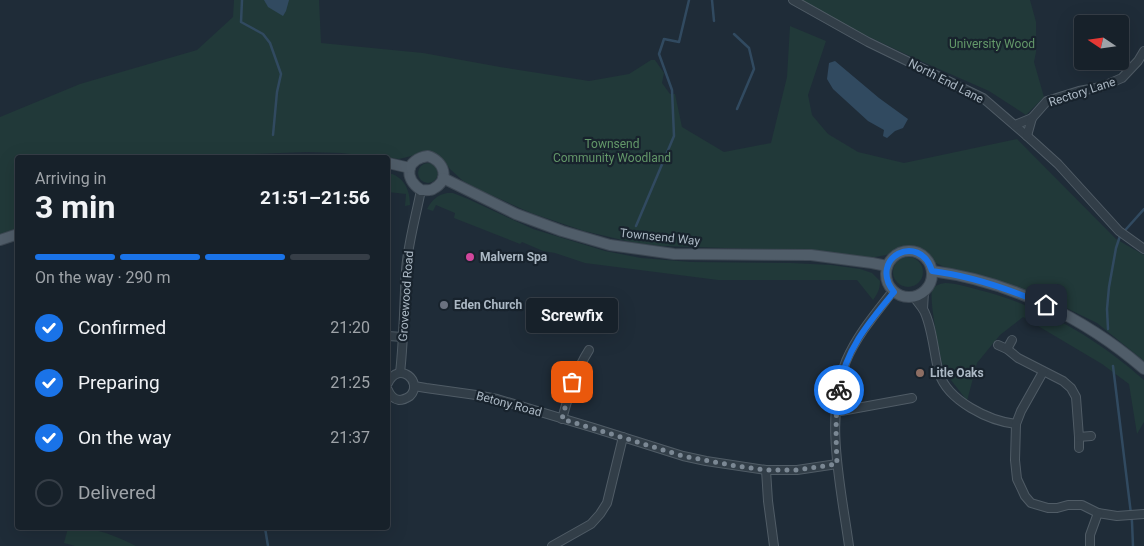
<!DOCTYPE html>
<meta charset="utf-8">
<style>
:root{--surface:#17212a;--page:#202932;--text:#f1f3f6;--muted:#9ea3a8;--line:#363e47;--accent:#1a73e8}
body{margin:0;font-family:Roboto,sans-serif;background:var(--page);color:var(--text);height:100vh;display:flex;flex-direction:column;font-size:19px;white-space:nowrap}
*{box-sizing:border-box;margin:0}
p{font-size:16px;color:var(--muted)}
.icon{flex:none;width:28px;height:28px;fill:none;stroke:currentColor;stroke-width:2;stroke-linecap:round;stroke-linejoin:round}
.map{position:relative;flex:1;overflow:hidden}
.drawer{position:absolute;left:15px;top:155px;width:375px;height:375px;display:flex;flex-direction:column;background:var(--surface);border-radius:5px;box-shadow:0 5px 20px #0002,0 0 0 1px var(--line)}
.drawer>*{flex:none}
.needle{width:32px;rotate:283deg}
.buttons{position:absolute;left:1074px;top:15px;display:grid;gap:10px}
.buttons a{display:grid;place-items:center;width:55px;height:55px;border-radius:5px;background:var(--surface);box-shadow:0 5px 20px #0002,0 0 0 1px var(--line);font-size:25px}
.pin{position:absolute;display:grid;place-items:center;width:42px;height:42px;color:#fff;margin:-21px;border-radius:10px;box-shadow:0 2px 8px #0006}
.courier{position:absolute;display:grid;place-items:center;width:50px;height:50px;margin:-25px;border:4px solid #1a73e8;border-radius:50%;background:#fff;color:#222;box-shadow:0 1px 6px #0007}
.bubble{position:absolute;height:35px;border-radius:5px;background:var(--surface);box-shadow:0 5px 20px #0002,0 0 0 1px var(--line);font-size:16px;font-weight:700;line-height:35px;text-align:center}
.summary em{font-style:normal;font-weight:700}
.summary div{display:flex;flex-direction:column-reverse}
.summary{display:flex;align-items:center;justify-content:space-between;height:85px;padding:0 20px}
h1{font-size:32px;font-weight:700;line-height:38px}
.bar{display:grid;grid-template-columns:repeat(4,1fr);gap:8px 5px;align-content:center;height:60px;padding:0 20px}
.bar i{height:6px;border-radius:4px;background:var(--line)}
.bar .on{background:var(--accent)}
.bar p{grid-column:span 4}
ol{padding:0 20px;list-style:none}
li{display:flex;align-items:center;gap:15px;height:55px}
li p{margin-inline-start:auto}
li .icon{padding:5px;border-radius:50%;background:var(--accent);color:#fff;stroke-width:4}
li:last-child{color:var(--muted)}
li i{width:28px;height:28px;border:2px solid var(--line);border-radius:50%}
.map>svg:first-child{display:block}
.green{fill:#213939}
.water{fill:#314a60}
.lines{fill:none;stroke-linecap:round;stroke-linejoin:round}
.stream{stroke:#314a60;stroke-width:2.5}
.minor-casing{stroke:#505c66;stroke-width:10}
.major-casing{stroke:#3c4752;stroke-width:12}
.minor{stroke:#323e48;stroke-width:8}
.major{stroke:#505d69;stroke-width:10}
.done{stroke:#7b8894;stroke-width:5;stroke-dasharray:0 9}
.route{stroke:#1a73e8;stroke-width:6}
.hotel-dot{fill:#d1479c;stroke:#18232d;stroke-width:2}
.worship-dot{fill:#6b7280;stroke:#18232d;stroke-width:2}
.education-dot{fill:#8d6e63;stroke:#18232d;stroke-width:2}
.labels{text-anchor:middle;stroke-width:4.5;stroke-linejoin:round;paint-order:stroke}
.park-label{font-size:12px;fill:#639769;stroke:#18232d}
.street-label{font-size:12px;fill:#acb9c5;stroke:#18232d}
.poi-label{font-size:12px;font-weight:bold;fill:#acb9c5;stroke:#18232d;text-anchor:start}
</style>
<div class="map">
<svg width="1144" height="546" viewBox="0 0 1144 546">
<rect width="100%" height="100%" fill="#1f2c38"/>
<g class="green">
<path d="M 234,0 L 319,0 L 321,43 L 423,53 L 500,67 L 589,81 L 629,74 L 651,60 L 655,60 L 664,73 L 662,83 L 670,94 L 675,94 L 682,127 L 724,152 L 771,143 L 787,77 L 790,26 L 826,41 L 808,95 L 812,115 L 828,134 L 858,152 L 904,163 L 1017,139 L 1116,239 L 1144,255 L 1144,361 L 1097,323 L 1052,301 L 989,279 L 953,271 L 936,263 L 919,248 L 903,246 L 886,255 L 870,258 L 814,251 L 661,246 L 635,243 L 584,231 L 531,213 L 480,190 L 463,181 L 450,169 L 441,158 L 434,154 L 428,152 L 399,159 L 341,153 L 307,152 L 230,155 L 219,158 L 18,158 L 17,228 L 0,235 L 0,117 L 80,84 L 197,50 L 233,17 Z"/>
<path d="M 801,0 L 1030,0 L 1036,22 L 1036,52 L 1034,62 L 1044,97 L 1026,115 L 989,91 L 914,58 L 833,20 Z"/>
<circle cx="428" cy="173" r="10"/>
<path d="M 388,173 C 404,176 410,190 410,205 L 405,206 L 406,194 L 388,192 Z"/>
<path d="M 447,193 L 453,193 L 468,199 L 533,229 L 605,251 L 641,258 L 691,262 L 791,263 L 831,265 L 860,269 L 872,273 L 880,281 C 880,289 878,293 873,300 L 857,280 L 718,280 L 585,263 L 555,253 L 543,251 L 522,242 L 520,244 L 454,218 L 455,213 L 436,205 L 433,211 L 427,209 C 432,200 437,195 447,193 Z"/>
<circle cx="908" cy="272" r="15"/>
<path d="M 945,283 C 956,283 968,287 979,290 C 1040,305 1097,338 1144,380 L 1144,422 L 1137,434 L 1129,384 L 1102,364 L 1023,317 L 1000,335 L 977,363 L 967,401 C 961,392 948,378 944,369 C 940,358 929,299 932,291 C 935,285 939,284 945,283 Z"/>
<path d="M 68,528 C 95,527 112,534 136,546 L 75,546 L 64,543 Z"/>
</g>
<g class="water">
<path d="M 264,0 L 289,0 L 286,11 L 283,16 L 268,7 Z"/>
<path d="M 835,61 L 879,98 L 908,119 L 903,128 L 895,131 L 887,138 L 883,136 L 884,130 L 868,121 L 833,89 L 827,79 L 829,63 Z"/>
</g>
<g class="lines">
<g class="stream">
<path d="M 242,0 L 241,22 L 263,34 L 270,43 L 281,74 L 277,92 L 273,135"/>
<path d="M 712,0 L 714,21"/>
<path d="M 734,34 L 749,48 L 754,69 L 737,109"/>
<path d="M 636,226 L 674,136 L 672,90 L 659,54 L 664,39 L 679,42 L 689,0"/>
<path d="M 1108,329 L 1107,309 L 1109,287 L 1116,248 L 1120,236 L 1144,209"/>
<path d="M 1113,366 L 1132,522 L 1133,546"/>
<path d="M 265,528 L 268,546"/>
</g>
<defs>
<g id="minor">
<path d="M 793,0 L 868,42 L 983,98 L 1027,136 L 1058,164 L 1119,231 L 1144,249"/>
<path d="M 1015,125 L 1032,118"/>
<path d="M 1027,136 L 1032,118 L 1047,101 L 1079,91 L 1101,87 L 1122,78 L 1138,61 L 1144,51"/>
<path d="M 914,297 C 917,301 920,305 923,309 C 932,324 934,355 939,373 C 948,401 989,421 1016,424"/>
<path d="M 923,309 L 924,292"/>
<path d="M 388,336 L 403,337"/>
<path d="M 998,345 L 1007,349 L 1018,358 L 1063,381 L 1071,388 L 1076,397 L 1079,437 L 1079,448"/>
<path d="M 1007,349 L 1012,340"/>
<path d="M 1043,372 L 1021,411 L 1016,424 L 1015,460 L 1017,479 L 1025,496 L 1031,503 L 1048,508 L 1057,508 L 1068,505 L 1082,505 L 1098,513 L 1117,516 L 1144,514"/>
<path d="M 400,373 C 404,338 404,304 406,270 C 408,243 416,216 421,190"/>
<path d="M 388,383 C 399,360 424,382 410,396 C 407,398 403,400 399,400 C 393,399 390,395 388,390"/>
<path d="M 414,386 L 426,388 L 476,395 L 497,399 L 594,428 L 683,456 L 706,461 L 766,470 L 797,470 L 837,464"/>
<path d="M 837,407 L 841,411 L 912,398"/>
<path d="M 562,419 C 569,394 575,372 589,350"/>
<path d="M 1079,437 L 1091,436"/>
<path d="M 766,470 L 768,501 L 774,546"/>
<path d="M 552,546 L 591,524 L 600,514 L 607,503 L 623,437"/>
<path d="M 849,546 C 841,487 824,418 846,361 C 857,335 876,313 893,291"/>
<path d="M 1090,546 L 1090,535 L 1098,513"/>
</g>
<g id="major">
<path d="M 428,156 C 444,161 451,180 433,189 C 430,191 425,190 421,190 C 403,178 406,159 428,156 Z"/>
<path d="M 388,163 L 410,168"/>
<path d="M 443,178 L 516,214 L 562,231 L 610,245 L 674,254 L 811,255 L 872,263 L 887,266"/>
<path d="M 0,240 L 18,234"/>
<circle cx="909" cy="274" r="23"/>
<path d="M 932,271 C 1010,281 1085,318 1144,369"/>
</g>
</defs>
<use href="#minor" class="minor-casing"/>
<use href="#major" class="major-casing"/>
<use href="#minor" class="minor"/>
<use href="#major" class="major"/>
</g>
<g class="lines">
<path class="done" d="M 572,382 L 562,419 L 683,456 L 736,466 L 766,470 L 797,470 L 837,464 C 836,439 835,414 839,390"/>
<path class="route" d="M 839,390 C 845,350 869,322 894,292 C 867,258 920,231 932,271 C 972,276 1009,289 1046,305"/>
</g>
<circle class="hotel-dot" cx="470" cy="257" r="5"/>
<circle class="worship-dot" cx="444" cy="305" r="5"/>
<circle class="education-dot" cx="920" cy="373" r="5"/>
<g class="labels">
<g class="park-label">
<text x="992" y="48">University Wood</text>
<text x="612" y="148">Townsend<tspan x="612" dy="14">Community Woodland</tspan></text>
</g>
<g class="street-label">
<text transform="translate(946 81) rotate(27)" y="4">North End Lane</text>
<text transform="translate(1082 92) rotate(-18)" y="4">Rectory Lane</text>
<text transform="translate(660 237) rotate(6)" y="4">Townsend Way</text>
<text transform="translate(406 296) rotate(-86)" y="4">Grovewood Road</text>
<text transform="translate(509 404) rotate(15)" y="4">Betony Road</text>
</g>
<g class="poi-label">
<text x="480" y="261">Malvern Spa</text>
<text x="454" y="309">Eden Church</text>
<text x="930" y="377">Litle Oaks</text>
</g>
</g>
</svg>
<div class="buttons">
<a><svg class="needle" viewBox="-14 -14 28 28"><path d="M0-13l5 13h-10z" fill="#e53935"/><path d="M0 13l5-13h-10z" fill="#9ea3a8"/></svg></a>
</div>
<div class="pin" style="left:572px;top:382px;background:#ea580c"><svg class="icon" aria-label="bag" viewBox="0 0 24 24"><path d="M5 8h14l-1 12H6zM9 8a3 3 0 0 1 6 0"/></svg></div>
<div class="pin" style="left:1046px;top:305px;background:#1f2937"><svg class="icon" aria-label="home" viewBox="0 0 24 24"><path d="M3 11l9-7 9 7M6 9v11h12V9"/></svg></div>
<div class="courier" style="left:839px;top:390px"><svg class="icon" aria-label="bike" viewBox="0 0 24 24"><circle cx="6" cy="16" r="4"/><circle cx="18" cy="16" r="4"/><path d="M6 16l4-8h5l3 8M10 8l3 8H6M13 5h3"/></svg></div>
<div class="bubble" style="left:526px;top:298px;width:92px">Screwfix</div>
<section class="drawer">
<div class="summary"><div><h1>3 min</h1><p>Arriving in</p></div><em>21:51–21:56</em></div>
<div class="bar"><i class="on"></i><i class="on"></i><i class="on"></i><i></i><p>On the way · 290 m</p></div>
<ol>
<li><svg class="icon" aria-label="check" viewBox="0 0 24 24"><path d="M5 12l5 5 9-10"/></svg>Confirmed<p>21:20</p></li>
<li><svg class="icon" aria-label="check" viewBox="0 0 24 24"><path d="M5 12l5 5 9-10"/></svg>Preparing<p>21:25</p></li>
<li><svg class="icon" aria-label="check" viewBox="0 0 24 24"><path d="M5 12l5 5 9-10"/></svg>On the way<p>21:37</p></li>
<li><i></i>Delivered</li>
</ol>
</section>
</div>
